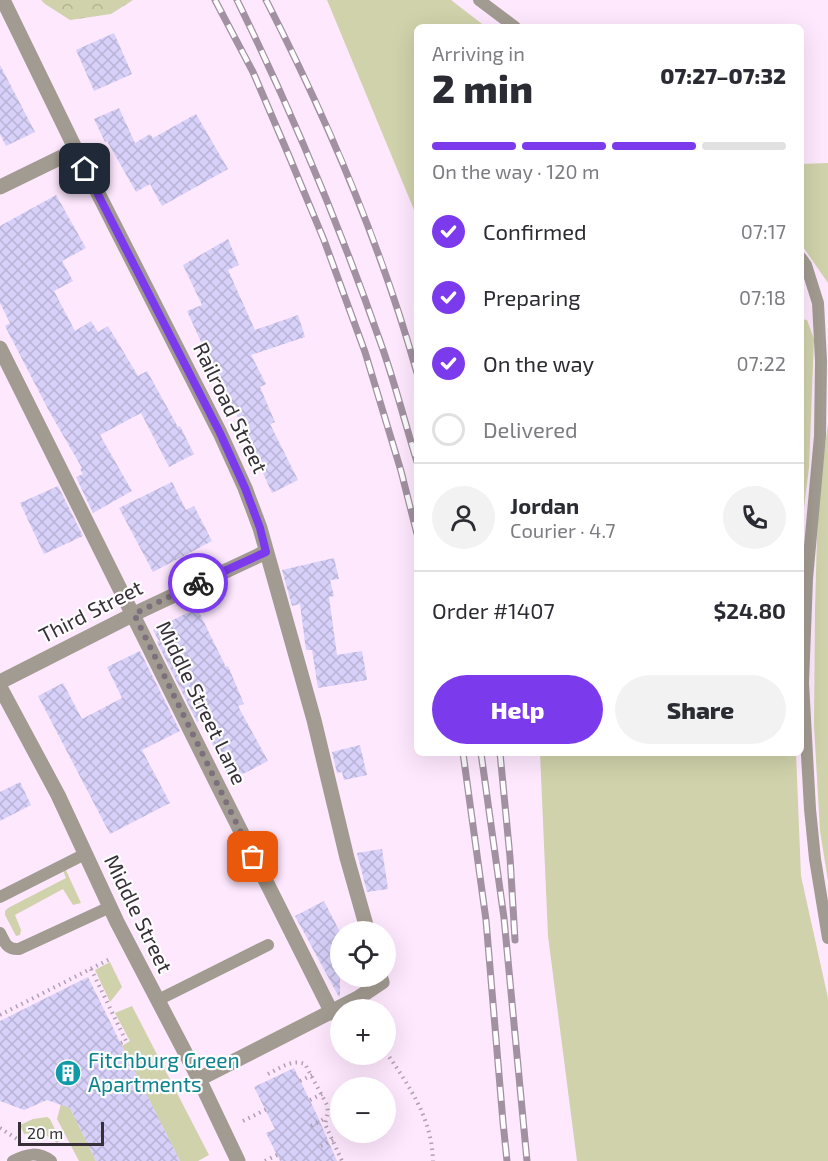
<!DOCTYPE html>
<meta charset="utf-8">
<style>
:root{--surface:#fff;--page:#f2f2f3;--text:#2b2b33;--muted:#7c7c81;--line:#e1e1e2;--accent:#7c3aed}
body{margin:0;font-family:"Exo 2",sans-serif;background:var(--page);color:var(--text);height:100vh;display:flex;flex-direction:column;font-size:22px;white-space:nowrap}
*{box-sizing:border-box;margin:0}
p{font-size:20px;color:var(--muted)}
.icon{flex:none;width:33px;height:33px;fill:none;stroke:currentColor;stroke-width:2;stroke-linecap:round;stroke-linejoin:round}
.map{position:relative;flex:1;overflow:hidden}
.drawer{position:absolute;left:414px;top:24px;width:390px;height:732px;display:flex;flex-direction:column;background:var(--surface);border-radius:9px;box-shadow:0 6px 24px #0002}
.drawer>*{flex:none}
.buttons{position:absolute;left:330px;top:921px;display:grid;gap:12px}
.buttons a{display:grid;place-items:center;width:66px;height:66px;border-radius:50%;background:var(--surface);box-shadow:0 6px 24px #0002;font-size:30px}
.scale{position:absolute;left:18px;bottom:15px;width:86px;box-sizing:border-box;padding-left:6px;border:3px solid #372f37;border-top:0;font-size:16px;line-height:21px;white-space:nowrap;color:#372f37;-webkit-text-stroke:4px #fdfdfd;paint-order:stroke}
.pin{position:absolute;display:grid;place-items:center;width:51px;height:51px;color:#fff;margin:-26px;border-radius:12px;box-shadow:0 3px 9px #0006}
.courier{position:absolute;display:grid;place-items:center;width:60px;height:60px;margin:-30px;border:4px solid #7c3aed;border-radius:50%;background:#fff;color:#222;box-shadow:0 2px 8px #0007}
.headline em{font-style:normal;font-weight:800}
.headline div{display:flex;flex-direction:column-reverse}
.headline{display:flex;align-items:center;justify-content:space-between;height:102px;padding:0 18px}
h1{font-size:39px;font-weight:800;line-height:45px}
.bar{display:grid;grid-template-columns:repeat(4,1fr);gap:9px 6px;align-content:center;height:72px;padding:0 18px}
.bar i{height:8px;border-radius:4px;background:var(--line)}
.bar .selected{background:var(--accent)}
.bar p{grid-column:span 4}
.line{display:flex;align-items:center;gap:15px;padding:0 18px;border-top:2px solid var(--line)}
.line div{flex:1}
.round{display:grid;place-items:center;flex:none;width:63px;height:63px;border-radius:32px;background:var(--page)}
ol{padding:0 18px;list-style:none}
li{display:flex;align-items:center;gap:18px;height:66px}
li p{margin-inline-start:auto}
li .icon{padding:6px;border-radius:50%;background:var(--accent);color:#fff;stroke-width:4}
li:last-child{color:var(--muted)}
li i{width:33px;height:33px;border:3px solid var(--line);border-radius:50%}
.action{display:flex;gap:12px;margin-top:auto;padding:12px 18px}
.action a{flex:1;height:69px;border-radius:36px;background:var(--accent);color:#fff;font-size:24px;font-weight:800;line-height:69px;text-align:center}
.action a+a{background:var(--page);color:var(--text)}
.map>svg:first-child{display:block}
.grass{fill:#cfd2aa}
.forest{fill:url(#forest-crowns)}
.building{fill:url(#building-cross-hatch)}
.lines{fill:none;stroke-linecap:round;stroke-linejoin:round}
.path{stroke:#b1a0b1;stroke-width:4;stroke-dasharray:1.5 4.5;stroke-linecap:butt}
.service{stroke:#a29b91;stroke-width:12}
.minor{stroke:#a29b91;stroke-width:15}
.rail-casing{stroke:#a191a1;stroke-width:7}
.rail{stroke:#fdfdfd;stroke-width:4.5;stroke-dasharray:14;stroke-linecap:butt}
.done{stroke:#7d707d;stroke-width:6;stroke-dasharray:0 10.8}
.route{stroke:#7c3aed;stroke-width:8}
.labels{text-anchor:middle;stroke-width:4.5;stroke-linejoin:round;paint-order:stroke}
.street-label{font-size:21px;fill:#372f37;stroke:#fdfdfd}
.culture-label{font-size:21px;fill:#0d838f;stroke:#fdfdfd;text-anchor:start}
</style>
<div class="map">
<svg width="828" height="1161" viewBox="0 0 828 1161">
<defs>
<pattern id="forest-crowns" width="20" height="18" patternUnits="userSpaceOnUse" patternTransform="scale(1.5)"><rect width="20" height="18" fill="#cfd2aa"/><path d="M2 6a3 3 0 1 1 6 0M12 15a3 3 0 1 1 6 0" fill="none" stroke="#b2b593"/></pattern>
<pattern id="building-cross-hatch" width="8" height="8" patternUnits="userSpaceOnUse" patternTransform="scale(1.5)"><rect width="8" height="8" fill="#d7d0f9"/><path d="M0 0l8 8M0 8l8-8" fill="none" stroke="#b9b3d6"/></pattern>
</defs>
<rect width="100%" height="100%" fill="#fee8fe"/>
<g class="grass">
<path d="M 327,0 L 451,0 L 486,27 L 417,27 L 417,217 Z"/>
<path d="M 828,163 L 828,283 L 801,244 L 801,164 Z"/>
<path d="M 801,319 L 807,320 L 814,339 L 809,467 L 801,531 Z"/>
<path d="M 828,423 L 828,881 L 820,831 L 814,725 L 815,610 L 818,501 Z"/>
<path d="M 540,753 L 796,753 L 801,876 L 828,998 L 828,1161 L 577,1161 L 548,936 Z"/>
<path d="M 64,866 L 81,903 L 73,905 L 63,889 L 15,915 L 21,930 L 20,935 L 16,936 L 5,915 L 5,911 L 8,908 L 66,878 L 62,868 Z"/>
<path d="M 110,962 L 122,987 L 110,1002 L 95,970 Z"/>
<path d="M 132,1006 L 209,1155 L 198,1161 L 180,1161 L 122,1046 L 130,1041 L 115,1013 Z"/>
<path d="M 61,1104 L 70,1108 L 96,1161 L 79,1161 L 57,1119 Z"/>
<path d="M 47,1117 L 50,1119 L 60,1140 L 57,1143 C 47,1134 37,1132 24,1134 L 20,1125 L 33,1119 Z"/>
</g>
<path class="forest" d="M 41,0 L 133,0 L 111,14 L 70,20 L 45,4 Z"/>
<g class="building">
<path d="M 114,33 L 132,74 L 94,91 L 76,50 Z"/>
<path d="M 0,65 L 35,132 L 6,146 L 0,134 Z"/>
<path d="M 119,108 L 135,143 L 150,134 L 153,138 L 196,114 L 228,169 L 162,206 L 150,184 L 136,192 L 107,141 L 105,142 L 94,119 Z"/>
<path d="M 56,195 L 86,248 L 62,261 L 73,281 L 54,291 L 75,331 L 91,321 L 98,332 L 108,326 L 138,376 L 147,371 L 178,427 L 180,426 L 194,454 L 169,467 L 141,413 L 100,435 L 132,491 L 93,513 L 76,477 L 83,474 L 80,469 L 82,468 L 49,411 L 5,326 L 10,323 L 0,303 L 0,226 Z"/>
<path d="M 228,239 L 239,265 L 228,270 L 255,330 L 298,315 L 305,337 L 251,355 L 266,384 L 260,387 L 275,422 L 270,424 L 298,480 L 272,493 L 231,402 L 229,403 L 203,355 L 206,353 L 187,311 L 202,305 L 183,265 Z"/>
<path d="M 172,482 L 186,510 L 194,506 L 212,541 L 153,572 L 119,508 Z"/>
<path d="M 58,486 L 83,536 L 44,554 L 20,503 Z"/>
<path d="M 334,558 L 339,579 L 330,580 L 334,596 L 329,597 L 337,655 L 362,651 L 367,680 L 318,688 L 312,650 L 306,650 L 300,604 L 292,606 L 282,570 Z"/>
<path d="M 197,608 L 226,667 L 228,666 L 244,704 L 238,706 L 268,761 L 231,780 L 200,720 L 197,722 L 157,642 L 159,641 L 153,630 Z"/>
<path d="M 140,651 L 180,731 L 142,750 L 170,803 L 110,834 L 38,696 L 63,683 L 82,719 L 122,698 L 107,667 Z"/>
<path d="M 360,745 L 367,775 L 344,780 L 342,772 L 337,773 L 332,752 Z"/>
<path d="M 20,782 L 31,805 L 0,821 L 0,792 Z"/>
<path d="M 382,849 L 388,889 L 367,892 L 357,853 Z"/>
<path d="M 324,901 L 340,932 L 340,996 L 339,997 L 295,916 Z"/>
<path d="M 88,977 L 122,1046 L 180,1161 L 96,1161 L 70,1108 L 47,1100 L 24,1110 L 0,1101 L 0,1021 Z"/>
<path d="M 294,1068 L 317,1115 L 337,1161 L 280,1161 L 266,1133 L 275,1129 L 254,1087 Z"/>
</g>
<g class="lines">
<g class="path">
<path d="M 91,969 L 126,1041 L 121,1043"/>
<path d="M 0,1015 L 112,958"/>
<path d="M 386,1052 C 409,1086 432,1118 433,1161"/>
<path d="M 268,1074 C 280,1068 292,1059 305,1064 L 327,1105 L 328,1112 L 325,1124 L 342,1161"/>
<path d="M 300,1081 L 312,1075"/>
<path d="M 310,1100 L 322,1094"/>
<path d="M 243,1121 L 269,1108"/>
<path d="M 311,1126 L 326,1118"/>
<path d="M 0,1128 L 17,1139"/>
<path d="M 321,1146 L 333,1140"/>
<path d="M 265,1161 L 279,1154"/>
</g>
<g class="service">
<path d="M 479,0 L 515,27"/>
<path d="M 801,258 L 806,265 L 818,303 L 821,361 L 820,436 L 807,579 L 803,683 L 810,809 L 815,859 L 828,938"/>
<path d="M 0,897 L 85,854"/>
<path d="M 0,933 C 5,943 7,950 19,949 L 110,907"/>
<path d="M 158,1000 L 268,945"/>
<path d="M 13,1161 C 27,1154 38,1151 51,1161"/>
</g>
<g class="minor">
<path d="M 3,0 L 76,150 L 220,433 L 245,488 L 260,528 L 314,720 L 347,858 L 368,932"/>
<path d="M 0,187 L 76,150"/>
<path d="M 0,348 C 111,569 220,792 332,1013"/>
<path d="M 0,682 L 134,614 L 266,552"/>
<path d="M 0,687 L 58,795 L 117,922 L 199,1079 L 238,1161"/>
<path d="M 199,1079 L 358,998 L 382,982 L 380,976"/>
</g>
<defs>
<g id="rail">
<path d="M 215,0 L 253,72 L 289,156 L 324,240 L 365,352 L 401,471 L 417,534"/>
<path d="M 237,0 C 292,112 340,227 381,344 C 395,383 405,423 417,462"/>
<path d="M 266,0 C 328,121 380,242 417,373"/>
<path d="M 463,753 L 486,920 L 503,1122 L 507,1161"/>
<path d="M 481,753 L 504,918 L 527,1161"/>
<path d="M 500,753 L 510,857 L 515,940"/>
</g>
</defs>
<use href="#rail" class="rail-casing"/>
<use href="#rail" class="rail"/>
</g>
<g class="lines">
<path class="done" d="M 198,583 L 134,614 L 253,857"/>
<path class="route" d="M 85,169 L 220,433 L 245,488 L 260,528 L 266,552 L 198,583"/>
</g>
<defs>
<symbol id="building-disc" viewBox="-11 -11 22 22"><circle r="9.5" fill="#0f9aa8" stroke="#fdfdfd"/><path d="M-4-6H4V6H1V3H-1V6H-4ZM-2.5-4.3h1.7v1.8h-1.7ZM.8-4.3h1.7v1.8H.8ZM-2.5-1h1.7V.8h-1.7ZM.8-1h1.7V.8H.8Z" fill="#fff"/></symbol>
</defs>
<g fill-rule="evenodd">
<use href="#building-disc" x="53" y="1058" width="30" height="30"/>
</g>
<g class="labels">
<g class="street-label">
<text transform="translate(230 408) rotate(64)" y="7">Railroad Street</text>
<text transform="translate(91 612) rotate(-27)" y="7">Third Street</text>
<text transform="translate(201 703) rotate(64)" y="7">Middle Street Lane</text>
<text transform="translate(138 914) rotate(64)" y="7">Middle Street</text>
</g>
<g class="culture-label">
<text x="88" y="1068">Fitchburg Green<tspan x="88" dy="24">Apartments</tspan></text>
</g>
</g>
</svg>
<div class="buttons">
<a><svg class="icon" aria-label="locate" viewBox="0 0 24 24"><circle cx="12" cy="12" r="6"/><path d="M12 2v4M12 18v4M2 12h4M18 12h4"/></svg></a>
<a>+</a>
<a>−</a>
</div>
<div class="scale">20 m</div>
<div class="pin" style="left:253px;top:857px;background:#ea580c"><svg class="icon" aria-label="bag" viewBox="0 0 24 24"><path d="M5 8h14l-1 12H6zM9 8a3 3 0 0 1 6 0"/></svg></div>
<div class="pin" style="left:85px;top:169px;background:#1f2937"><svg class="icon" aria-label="home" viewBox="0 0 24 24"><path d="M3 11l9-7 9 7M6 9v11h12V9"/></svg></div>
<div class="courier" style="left:198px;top:583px"><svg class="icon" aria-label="bike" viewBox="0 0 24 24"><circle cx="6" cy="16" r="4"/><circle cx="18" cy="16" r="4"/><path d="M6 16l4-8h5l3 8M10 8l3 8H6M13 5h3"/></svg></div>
<section class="drawer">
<div class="headline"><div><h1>2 min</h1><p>Arriving in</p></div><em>07:27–07:32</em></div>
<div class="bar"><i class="selected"></i><i class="selected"></i><i class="selected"></i><i></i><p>On the way · 120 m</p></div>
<ol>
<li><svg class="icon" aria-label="check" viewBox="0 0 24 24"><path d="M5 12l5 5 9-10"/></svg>Confirmed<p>07:17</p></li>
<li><svg class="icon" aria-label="check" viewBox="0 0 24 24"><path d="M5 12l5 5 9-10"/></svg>Preparing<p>07:18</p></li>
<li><svg class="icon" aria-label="check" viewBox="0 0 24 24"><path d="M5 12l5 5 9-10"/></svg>On the way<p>07:22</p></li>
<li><i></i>Delivered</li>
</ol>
<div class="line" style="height:108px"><a class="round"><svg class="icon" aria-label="person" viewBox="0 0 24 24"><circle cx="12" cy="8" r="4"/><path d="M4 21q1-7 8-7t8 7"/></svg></a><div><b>Jordan</b><p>Courier · 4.7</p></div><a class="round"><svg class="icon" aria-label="phone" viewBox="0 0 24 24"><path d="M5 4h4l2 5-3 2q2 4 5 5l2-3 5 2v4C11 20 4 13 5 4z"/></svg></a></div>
<div class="line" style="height:78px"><div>Order #1407</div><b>$24.80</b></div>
<div class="action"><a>Help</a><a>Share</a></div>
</section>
</div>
